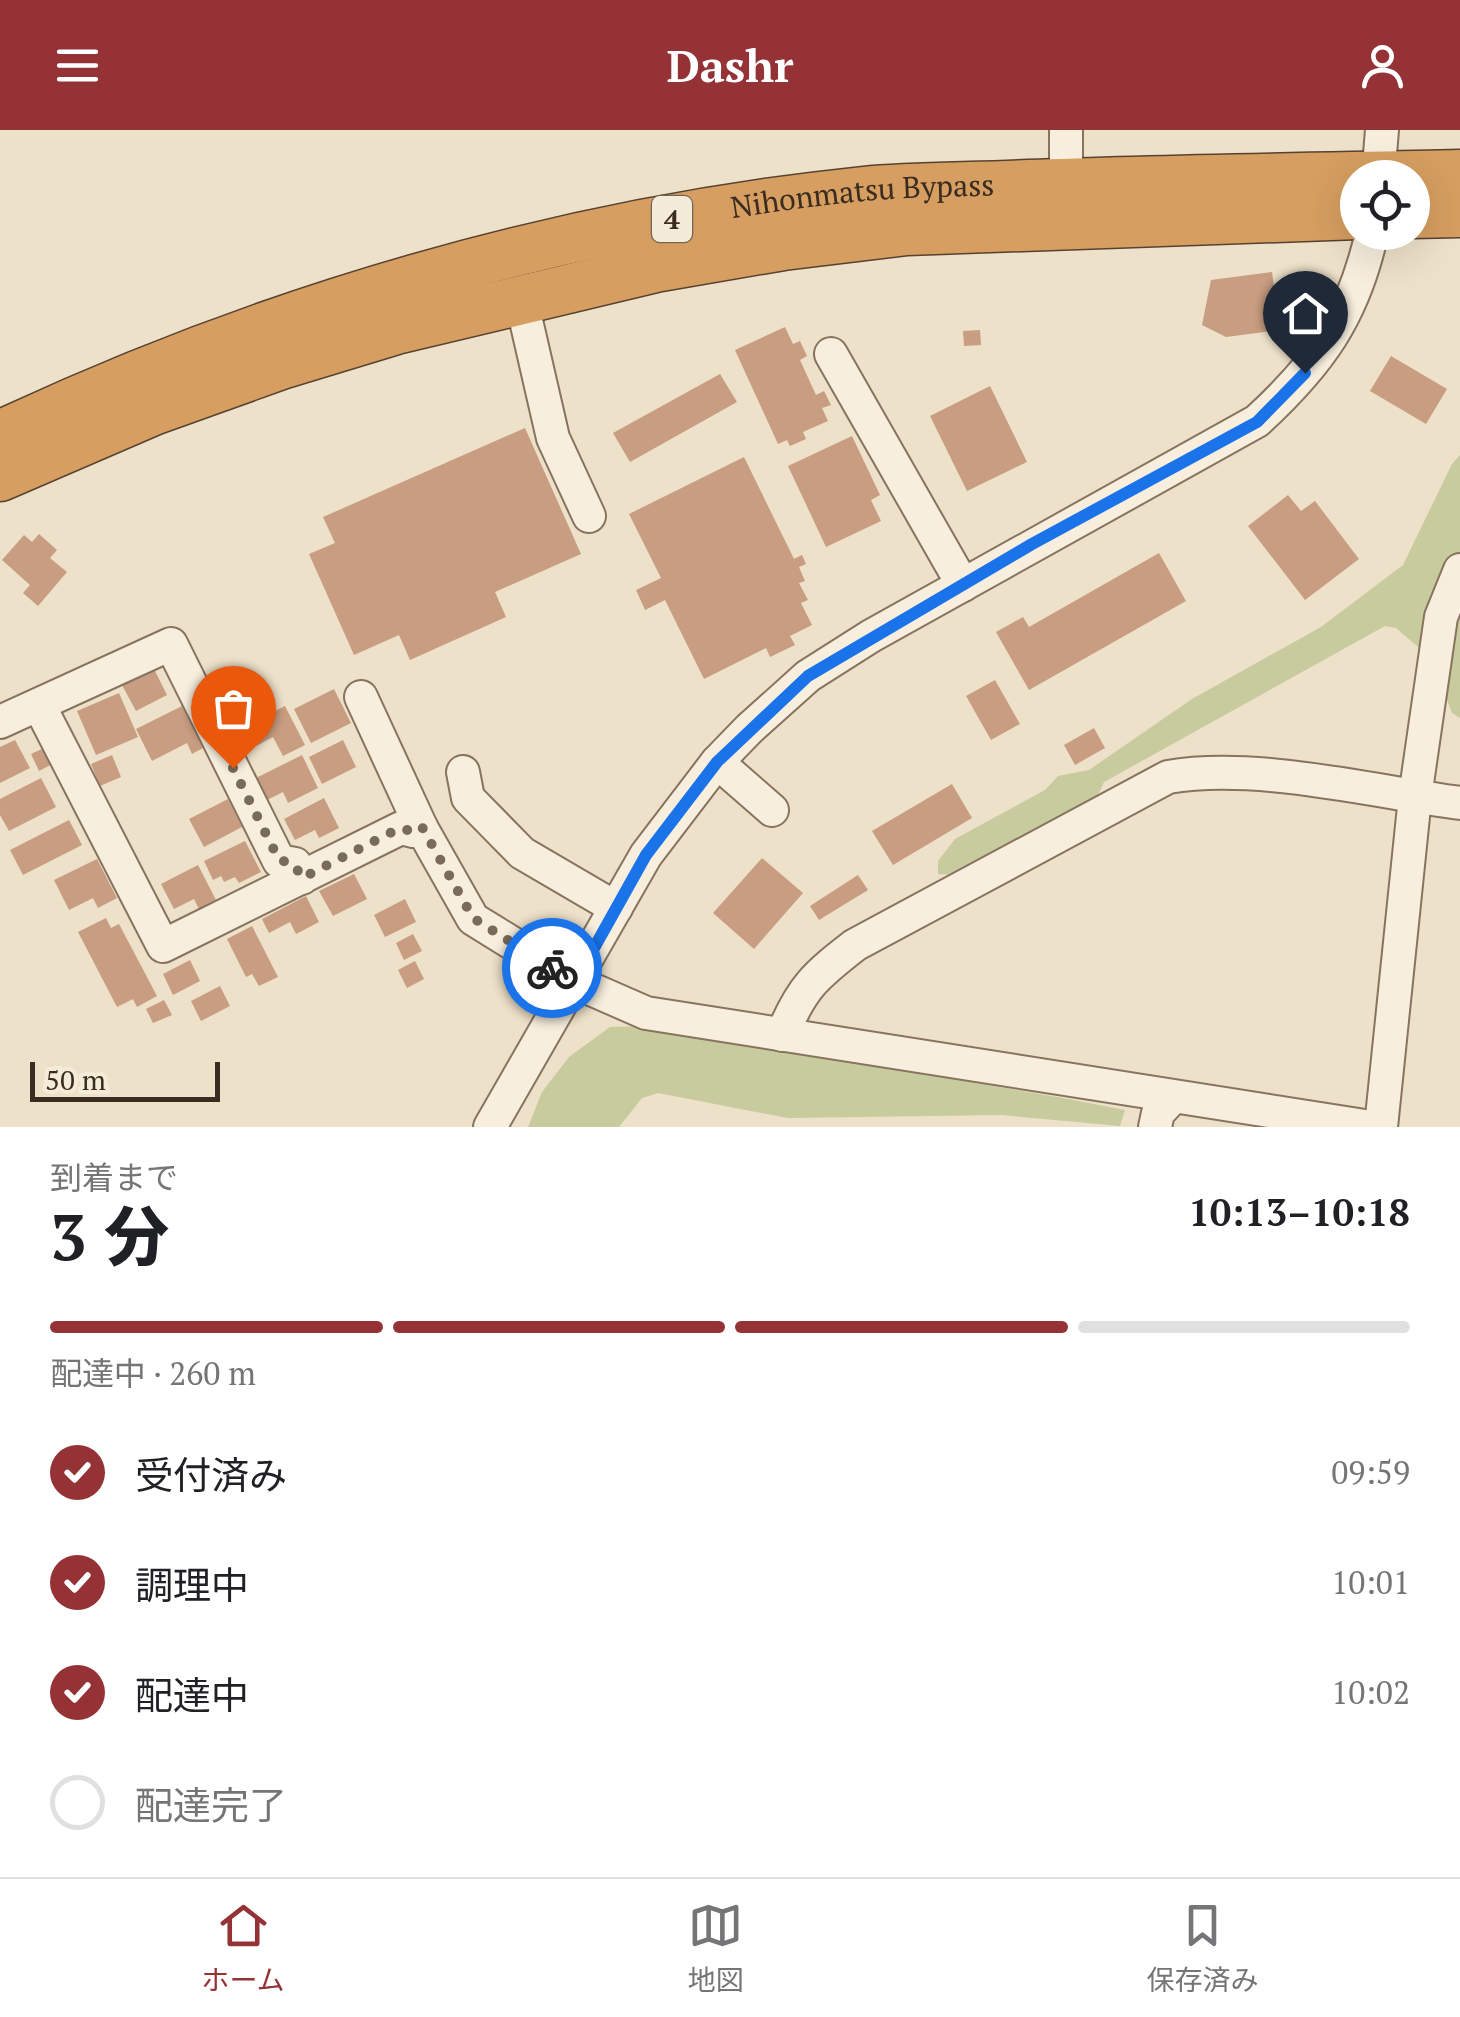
<!DOCTYPE html>
<html lang="ja">
<meta charset="utf-8">
<style>
:root{--surface:#fff;--page:#f6f6f6;--text:#202124;--muted:#757577;--line:#e0e0e0;--accent:#943236}
body{margin:0;font-family:"PT Serif","Noto Sans JP",serif;background:var(--page);color:var(--text);height:100vh;display:flex;flex-direction:column;font-size:38px;white-space:nowrap}
*{box-sizing:border-box;margin:0}
p{font-size:32px;color:var(--muted)}
.icon{flex:none;width:55px;height:55px;fill:none;stroke:currentColor;stroke-width:2;stroke-linecap:round;stroke-linejoin:round}
.map{position:relative;height:997px;overflow:hidden}
.side{display:flex;flex-direction:column;background:var(--surface);flex:1}
.side>*{flex:none}
.fabs{position:absolute;left:1340px;top:30px;display:grid;gap:20px}
.fabs a{display:grid;place-items:center;width:90px;height:90px;border-radius:50%;background:var(--surface);box-shadow:0 10px 40px #0002;font-size:50px}
.scale{position:absolute;left:30px;bottom:25px;width:190px;box-sizing:border-box;padding-left:10px;border:5px solid #3a2c21;border-top:0;font-size:28px;line-height:35px;white-space:nowrap;color:#3a2c21;-webkit-text-stroke:8px #f4ebd9;paint-order:stroke}
.pin{position:absolute;display:grid;place-items:center;width:85px;height:85px;color:#fff;margin:-102px -42px;border-radius:50% 50% 50% 0;rotate:-45deg;box-shadow:0 0 10px #0007}
.pin .icon{rotate:45deg}
.courier{position:absolute;display:grid;place-items:center;width:100px;height:100px;margin:-50px;border:8px solid #1a73e8;border-radius:50%;background:#fff;color:#222;box-shadow:0 2px 12px #0007}
.headline em{font-style:normal;font-weight:800}
.headline div{display:flex;flex-direction:column-reverse}
.headline{display:flex;align-items:center;justify-content:space-between;height:170px;padding:0 50px}
h1{font-size:65px;font-weight:800;line-height:75px}
.bar{display:grid;grid-template-columns:repeat(4,1fr);gap:15px 10px;align-content:center;height:120px;padding:0 50px}
.bar i{height:12px;border-radius:8px;background:var(--line)}
.bar .active{background:var(--accent)}
.bar p{grid-column:span 4}
ol{padding:0 50px;list-style:none}
li{display:flex;align-items:center;gap:30px;height:110px}
li p{margin-inline-start:auto}
li .icon{padding:10px;border-radius:50%;background:var(--accent);color:#fff;stroke-width:4}
li:last-child{color:var(--muted)}
li i{width:55px;height:55px;border:5px solid var(--line);border-radius:50%}
header{display:flex;justify-content:space-between;align-items:center;height:130px;padding:0 50px;background:var(--accent);color:#fff;font-size:45px;font-weight:800}
.dock{display:flex;justify-content:space-around;align-items:center;height:140px;border-top:2px solid var(--line);background:var(--surface);font-size:28px;color:var(--muted)}
.dock a{display:grid;justify-items:center;gap:5px}
.dock .active{color:var(--accent)}
.map>svg:first-child{display:block}
.green{fill:#c7cb9d}
.building{fill:#c89d81}
.lines{fill:none;stroke-linecap:round;stroke-linejoin:round}
.minor-casing{stroke:#88735f;stroke-width:36}
.highway-casing{stroke:#574232;stroke-width:51}
.minor{stroke:#f7eedd;stroke-width:32}
.highway{stroke:#d69e60;stroke-width:48}
.done{stroke:#796b5c;stroke-width:10;stroke-dasharray:0 18}
.route{stroke:#1a73e8;stroke-width:12}
.labels{text-anchor:middle;stroke-width:8;stroke-linejoin:round;paint-order:stroke}
.shield{fill:#f4ebd9;stroke:#726558;stroke-width:2.5}
.shield-label{font-size:28px;font-weight:bold;fill:#3a2c21}
.street-label{font-size:30px;fill:#3a2c21;stroke:#f4ebd9}
</style>
<header><svg class="icon" aria-label="menu" viewBox="0 0 24 24"><path d="M4 6h16M4 12h16M4 18h16"/></svg>Dashr<svg class="icon" aria-label="person" viewBox="0 0 24 24"><circle cx="12" cy="8" r="4"/><path d="M4 21q1-7 8-7t8 7"/></svg></header>
<div class="map">
<svg width="1460" height="997" viewBox="0 0 1460 997">
<rect width="100%" height="100%" fill="#ede1c9"/>
<g class="green">
<path d="M 1460,325 L 1460,588 L 1452,583 L 1432,529 L 1396,498 L 1385,496 L 1104,652 L 1096,669 L 956,745 L 938,744 L 938,731 L 955,709 L 1045,660 L 1058,646 L 1089,640 L 1192,569 L 1321,497 L 1403,435 L 1452,334 Z"/>
<path d="M 644,896 L 1063,968 L 1125,980 L 1120,996 L 1001,985 L 788,988 L 658,963 L 642,968 L 619,997 L 528,997 L 542,962 L 569,927 L 610,897 Z"/>
</g>
<g class="building">
<path d="M 1272,142 L 1280,200 L 1226,207 L 1202,195 L 1211,150 Z"/>
<path d="M 785,197 L 793,214 L 800,211 L 807,226 L 800,230 L 816,265 L 824,261 L 831,275 L 822,278 L 828,291 L 803,302 L 806,309 L 790,316 L 787,310 L 778,314 L 735,220 Z"/>
<path d="M 980,200 L 981,215 L 964,216 L 963,201 Z"/>
<path d="M 1391,226 L 1447,259 L 1426,294 L 1370,261 Z"/>
<path d="M 720,244 L 737,272 L 630,332 L 613,303 Z"/>
<path d="M 990,256 L 1027,332 L 967,361 L 930,286 Z"/>
<path d="M 525,298 L 581,424 L 495,462 L 506,487 L 410,530 L 399,505 L 354,525 L 309,424 L 335,413 L 323,387 Z"/>
<path d="M 852,306 L 880,365 L 871,370 L 881,391 L 826,417 L 788,336 Z"/>
<path d="M 744,327 L 794,429 L 802,425 L 806,434 L 799,437 L 805,451 L 799,453 L 808,470 L 801,473 L 812,495 L 790,506 L 795,515 L 770,527 L 766,518 L 704,549 L 665,470 L 645,480 L 636,460 L 661,448 L 629,384 Z"/>
<path d="M 1288,365 L 1301,381 L 1315,371 L 1359,429 L 1305,470 L 1248,396 Z"/>
<path d="M 39,404 L 57,420 L 50,428 L 67,442 L 38,476 L 23,463 L 30,455 L 2,430 L 24,405 L 32,412 Z"/>
<path d="M 1159,423 L 1186,471 L 1029,560 L 996,502 L 1023,487 L 1029,497 Z"/>
<path d="M 154,539 L 167,565 L 136,581 L 122,555 Z"/>
<path d="M 995,550 L 1020,594 L 991,610 L 966,566 Z"/>
<path d="M 334,559 L 351,593 L 311,613 L 294,579 Z"/>
<path d="M 119,563 L 138,607 L 96,625 L 77,581 Z"/>
<path d="M 182,576 L 203,618 L 192,624 L 187,613 L 152,631 L 136,599 Z"/>
<path d="M 285,576 L 305,615 L 283,626 L 273,607 L 256,616 L 246,595 Z"/>
<path d="M 1094,598 L 1105,618 L 1075,635 L 1064,615 Z"/>
<path d="M 15,610 L 30,638 L 0,653 L 0,617 Z"/>
<path d="M 343,610 L 356,637 L 322,654 L 309,627 Z"/>
<path d="M 48,616 L 56,632 L 39,641 L 31,624 Z"/>
<path d="M 112,625 L 121,647 L 100,656 L 91,634 Z"/>
<path d="M 302,625 L 318,658 L 288,673 L 283,662 L 265,671 L 254,649 Z"/>
<path d="M 41,648 L 56,677 L 9,701 L 0,685 L 0,669 Z"/>
<path d="M 952,654 L 972,688 L 893,735 L 872,701 Z"/>
<path d="M 324,668 L 339,698 L 319,708 L 315,700 L 295,710 L 284,689 Z"/>
<path d="M 228,669 L 242,697 L 204,717 L 189,689 Z"/>
<path d="M 69,690 L 82,715 L 23,745 L 10,720 Z"/>
<path d="M 245,711 L 261,742 L 239,753 L 235,747 L 224,752 L 221,746 L 213,750 L 204,731 Z"/>
<path d="M 762,728 L 803,763 L 754,819 L 713,783 Z"/>
<path d="M 97,729 L 117,768 L 98,778 L 93,768 L 69,780 L 54,750 Z"/>
<path d="M 198,735 L 216,770 L 199,779 L 194,769 L 174,779 L 161,754 Z"/>
<path d="M 354,744 L 367,769 L 333,786 L 319,761 Z"/>
<path d="M 858,745 L 868,760 L 819,790 L 810,776 Z"/>
<path d="M 306,766 L 319,792 L 296,804 L 290,792 L 269,803 L 262,789 Z"/>
<path d="M 405,769 L 416,792 L 385,807 L 374,785 Z"/>
<path d="M 106,788 L 111,798 L 119,794 L 157,866 L 137,877 L 133,869 L 117,877 L 78,802 Z"/>
<path d="M 252,796 L 278,847 L 259,856 L 252,844 L 246,847 L 227,809 Z"/>
<path d="M 413,804 L 422,821 L 404,830 L 396,813 Z"/>
<path d="M 190,830 L 200,851 L 173,865 L 163,844 Z"/>
<path d="M 415,831 L 424,849 L 407,858 L 398,840 Z"/>
<path d="M 220,856 L 230,876 L 201,891 L 191,871 Z"/>
<path d="M 164,870 L 172,885 L 153,893 L 146,879 Z"/>
</g>
<g class="lines">
<defs>
<g id="minor">
<path d="M 1378,48 L 1382,0"/>
<path d="M 1066,53 L 1066,0"/>
<path d="M 522,173 L 553,308 L 589,386"/>
<path d="M 831,224 L 963,455"/>
<path d="M 361,567 L 421,697 L 473,789 L 575,852 L 646,883 L 1371,997"/>
<path d="M 39,575 L 163,816 L 401,698 L 413,701 L 421,697"/>
<path d="M 0,592 L 171,514 L 279,731 L 295,734 L 302,748"/>
<path d="M 717,632 L 772,680"/>
<path d="M 463,642 L 468,668 L 522,723 L 616,778"/>
<path d="M 782,905 C 802,857 815,846 855,815 L 1168,647 C 1255,632 1371,661 1460,673"/>
<path d="M 490,997 L 646,725 L 717,632 L 749,599 L 808,546 L 871,506 L 1257,291 C 1319,234 1354,186 1372,102"/>
<path d="M 1155,997 L 1158,983 L 1173,967"/>
<path d="M 1381,997 L 1415,667 L 1441,487 L 1460,440"/>
</g>
<g id="highway">
<path d="M 1412,84 L 1460,83"/>
<path id="s1" d="M 0,305 C 270,178 565,92 863,61 C 917,56 974,57 1029,54 C 1173,49 1316,47 1460,44"/>
<path d="M 0,347 L 153,281 L 284,234 L 396,200 L 660,137 L 783,116 L 907,101 L 1358,85"/>
</g>
</defs>
<use href="#minor" class="minor-casing"/>
<use href="#highway" class="highway-casing"/>
<use href="#minor" class="minor"/>
<use href="#highway" class="highway"/>
</g>
<g class="lines">
<path class="done" d="M 233,638 L 279,730 L 294,734 L 302,748 L 400,698 L 414,702 L 422,697 L 473,788 L 552,838"/>
<path class="route" d="M 552,838 L 575,852 L 646,725 L 717,632 L 808,546 L 1032,414 L 1257,292 L 1305,243"/>
</g>
<g class="labels">
<rect class="shield" x="652" y="66" width="40" height="46" rx="8"/>
<g class="shield-label">
<text x="672" y="99">4</text>
</g>
<g class="street-label">
<text dy="10" stroke="none"><textPath href="#s1" startOffset="900">Nihonmatsu Bypass</textPath></text>
</g>
</g>
</svg>
<div class="fabs">
<a><svg class="icon" aria-label="locate" viewBox="0 0 24 24"><circle cx="12" cy="12" r="6"/><path d="M12 2v4M12 18v4M2 12h4M18 12h4"/></svg></a>
</div>
<div class="scale">50 m</div>
<div class="pin" style="left:233px;top:638px;background:#ea580c"><svg class="icon" aria-label="bag" viewBox="0 0 24 24"><path d="M5 8h14l-1 12H6zM9 8a3 3 0 0 1 6 0"/></svg></div>
<div class="pin" style="left:1305px;top:243px;background:#1f2937"><svg class="icon" aria-label="home" viewBox="0 0 24 24"><path d="M3 11l9-7 9 7M6 9v11h12V9"/></svg></div>
<div class="courier" style="left:552px;top:838px"><svg class="icon" aria-label="bike" viewBox="0 0 24 24"><circle cx="6" cy="16" r="4"/><circle cx="18" cy="16" r="4"/><path d="M6 16l4-8h5l3 8M10 8l3 8H6M13 5h3"/></svg></div>
</div>
<section class="side">
<div class="headline"><div><h1>3 分</h1><p>到着まで</p></div><em>10:13–10:18</em></div>
<div class="bar"><i class="active"></i><i class="active"></i><i class="active"></i><i></i><p>配達中 · 260 m</p></div>
<ol>
<li><svg class="icon" aria-label="check" viewBox="0 0 24 24"><path d="M5 12l5 5 9-10"/></svg>受付済み<p>09:59</p></li>
<li><svg class="icon" aria-label="check" viewBox="0 0 24 24"><path d="M5 12l5 5 9-10"/></svg>調理中<p>10:01</p></li>
<li><svg class="icon" aria-label="check" viewBox="0 0 24 24"><path d="M5 12l5 5 9-10"/></svg>配達中<p>10:02</p></li>
<li><i></i>配達完了</li>
</ol>
</section>
<nav class="dock">
<a class="active"><svg class="icon" aria-label="home" viewBox="0 0 24 24"><path d="M3 11l9-7 9 7M6 9v11h12V9"/></svg>ホーム</a>
<a><svg class="icon" aria-label="map" viewBox="0 0 24 24"><path d="M3 6l6-2 6 2 6-2v14l-6 2-6-2-6 2zM9 4v14M15 6v14"/></svg>地図</a>
<a><svg class="icon" aria-label="saved" viewBox="0 0 24 24"><path d="M7 4h10v16l-5-4-5 4z"/></svg>保存済み</a>
</nav>
